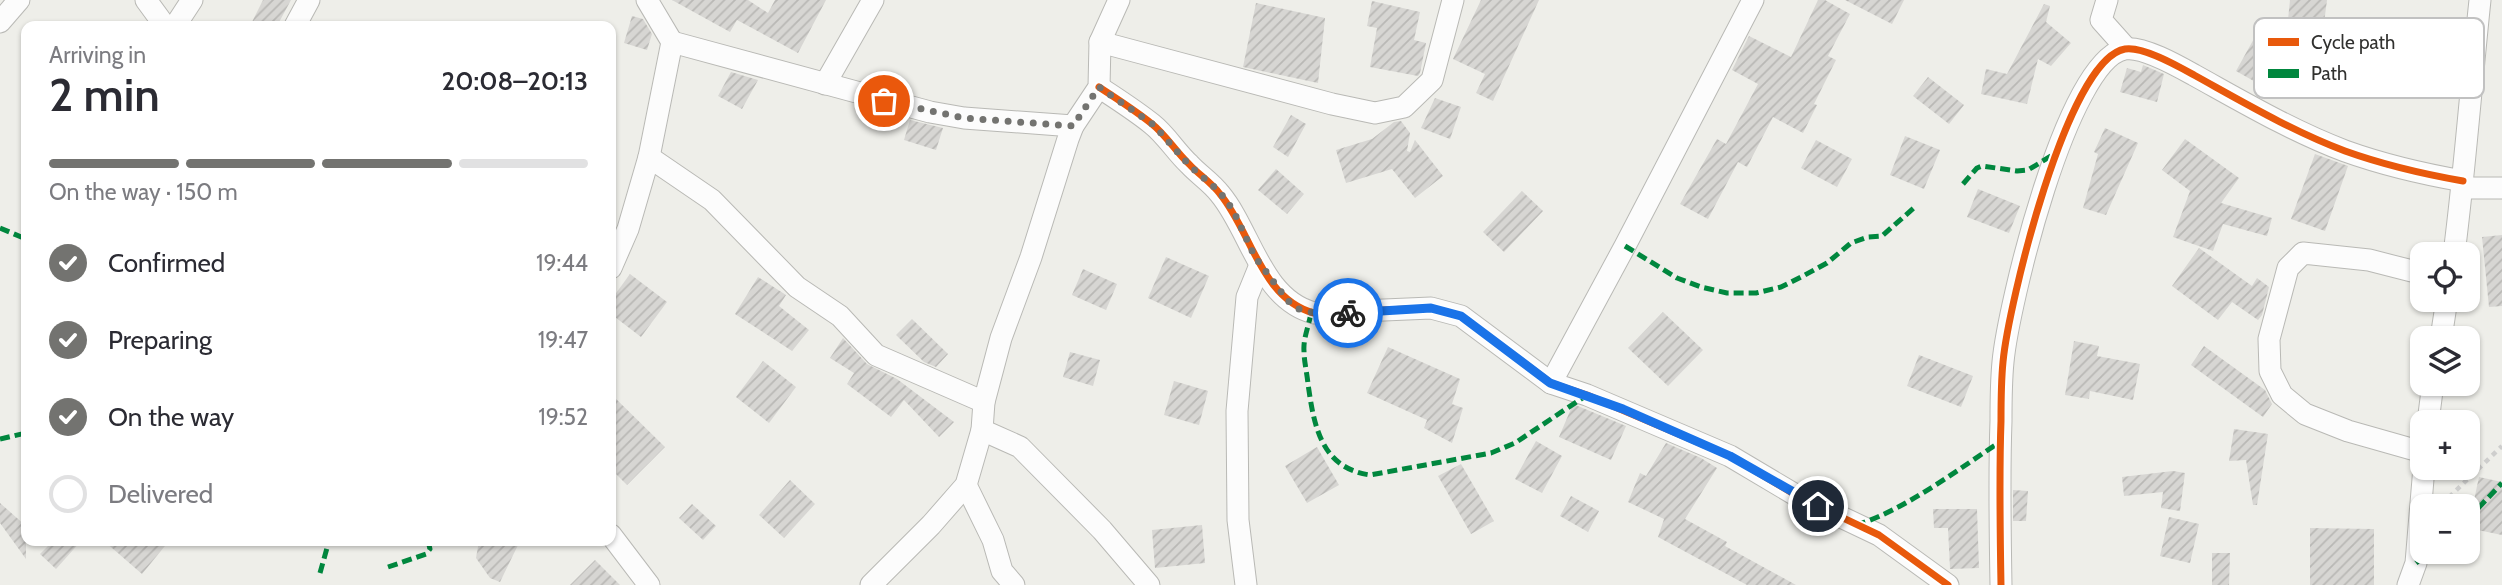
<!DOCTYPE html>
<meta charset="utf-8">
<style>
:root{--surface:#fff;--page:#f7f7f7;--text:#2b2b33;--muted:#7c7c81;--line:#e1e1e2;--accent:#737370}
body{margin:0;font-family:Cabin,sans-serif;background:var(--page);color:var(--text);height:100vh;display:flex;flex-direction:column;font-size:26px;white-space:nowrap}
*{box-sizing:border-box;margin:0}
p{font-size:23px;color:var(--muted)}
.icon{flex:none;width:38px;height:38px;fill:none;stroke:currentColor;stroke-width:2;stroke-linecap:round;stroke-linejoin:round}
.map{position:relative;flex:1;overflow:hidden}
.details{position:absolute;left:21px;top:21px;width:595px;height:525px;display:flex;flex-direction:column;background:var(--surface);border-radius:14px;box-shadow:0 2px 5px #0004}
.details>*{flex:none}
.tools{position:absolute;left:2410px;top:242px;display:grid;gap:14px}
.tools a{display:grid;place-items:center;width:70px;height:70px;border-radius:14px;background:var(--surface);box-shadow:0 2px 5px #0004;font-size:35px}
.pin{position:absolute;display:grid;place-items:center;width:60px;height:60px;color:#fff;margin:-30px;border:4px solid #fff;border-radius:50%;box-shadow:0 2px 7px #0007}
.courier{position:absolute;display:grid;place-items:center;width:70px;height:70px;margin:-35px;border:5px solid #1a73e8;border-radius:50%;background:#fff;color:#222;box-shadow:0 2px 9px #0007}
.headline em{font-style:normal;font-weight:600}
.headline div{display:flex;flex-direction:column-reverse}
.headline{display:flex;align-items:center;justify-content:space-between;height:119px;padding:0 28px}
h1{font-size:46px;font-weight:600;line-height:52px}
.bar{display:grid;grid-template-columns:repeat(4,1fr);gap:10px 7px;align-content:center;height:84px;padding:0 28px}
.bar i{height:9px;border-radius:5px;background:var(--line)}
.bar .active{background:var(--accent)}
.bar p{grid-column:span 4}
ol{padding:0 28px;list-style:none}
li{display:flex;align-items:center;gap:21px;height:77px}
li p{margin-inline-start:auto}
li .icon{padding:7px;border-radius:50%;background:var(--accent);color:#fff;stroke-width:4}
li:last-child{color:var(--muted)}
li i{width:38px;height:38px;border:4px solid var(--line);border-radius:50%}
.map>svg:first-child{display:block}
.building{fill:url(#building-hatch)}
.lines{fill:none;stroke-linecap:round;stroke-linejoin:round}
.minor-casing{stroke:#b9b9b5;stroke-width:23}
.path{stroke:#cececd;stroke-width:4.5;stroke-dasharray:5 5;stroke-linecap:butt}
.minor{stroke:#fcfcfc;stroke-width:21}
.quiet{stroke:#00873e;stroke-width:5;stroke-dasharray:10 5;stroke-linecap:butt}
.cycleway-casing{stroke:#fff;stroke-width:11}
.cycleway{stroke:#e8590c;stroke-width:7}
.done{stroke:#737370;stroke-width:7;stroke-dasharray:0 12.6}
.route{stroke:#1a73e8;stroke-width:9}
.key{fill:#fff;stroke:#c1c1c1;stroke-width:2}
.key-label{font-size:19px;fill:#31312f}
</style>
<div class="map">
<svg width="2502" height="585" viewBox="0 0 2502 585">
<defs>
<pattern id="building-hatch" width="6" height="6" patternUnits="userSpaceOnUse" patternTransform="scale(1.75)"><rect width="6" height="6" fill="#d7d6d3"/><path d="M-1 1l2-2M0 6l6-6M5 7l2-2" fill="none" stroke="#b9b8b5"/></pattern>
</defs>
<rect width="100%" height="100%" fill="#eeeee9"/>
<g class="building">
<path d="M 263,0 L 291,0 L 277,26 L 250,26 Z"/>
<path d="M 672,0 L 748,0 L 768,13 L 775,0 L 826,0 L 798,53 L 737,20 L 730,32 Z"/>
<path d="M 1481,0 L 1539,0 L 1493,101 L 1476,93 L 1485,74 L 1453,59 Z"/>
<path d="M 1818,0 L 1825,0 L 1850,14 L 1828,56 L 1836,60 L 1814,104 L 1817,105 L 1803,133 L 1773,117 L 1747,167 L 1738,162 L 1708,219 L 1680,204 L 1717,139 L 1726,144 L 1758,84 L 1732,70 L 1749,36 L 1791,57 Z"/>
<path d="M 1845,0 L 1904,0 L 1892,24 Z"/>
<path d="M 2290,0 L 2327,0 L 2324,23 L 2288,20 Z"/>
<path d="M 1372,1 L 1420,12 L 1414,40 L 1426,43 L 1420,73 L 1418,76 L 1370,67 L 1377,28 L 1367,26 Z"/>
<path d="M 1256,3 L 1325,18 L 1318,83 L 1243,67 Z"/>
<path d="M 2044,4 L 2050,6 L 2046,22 L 2071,43 L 2051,66 L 2038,59 L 2027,104 L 1981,94 L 1986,69 L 2007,74 Z"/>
<path d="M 632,16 L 643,19 L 652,34 L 647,50 L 624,43 Z"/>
<path d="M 2261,26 L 2298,47 L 2287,52 L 2291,65 L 2275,93 L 2236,71 Z"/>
<path d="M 2143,65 L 2164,74 L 2157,102 L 2120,92 L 2127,68 L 2141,72 Z"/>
<path d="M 731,72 L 758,80 L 742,109 L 718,96 Z"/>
<path d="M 1928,77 L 1964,105 L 1949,124 L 1913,96 Z"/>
<path d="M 1435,98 L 1461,107 L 1450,139 L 1421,128 Z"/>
<path d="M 1291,115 L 1306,124 L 1288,157 L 1273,147 Z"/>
<path d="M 910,120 L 943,128 L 936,150 L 904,140 Z"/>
<path d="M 1401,121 L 1410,133 L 1407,151 L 1410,152 L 1415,140 L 1443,176 L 1415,198 L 1392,169 L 1346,183 L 1336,150 L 1372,139 L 1394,122 Z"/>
<path d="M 2105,128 L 2138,143 L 2106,215 L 2083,208 L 2098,154 L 2094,152 Z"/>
<path d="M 1905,136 L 1940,150 L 1924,189 L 1890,175 Z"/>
<path d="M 2185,139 L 2239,178 L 2221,203 L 2272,218 L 2267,236 L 2223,224 L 2213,251 L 2173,237 L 2190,191 L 2162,170 Z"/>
<path d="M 1816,140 L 1852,159 L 1837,187 L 1801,168 Z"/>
<path d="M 2315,154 L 2348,166 L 2325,231 L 2291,219 Z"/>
<path d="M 1276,169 L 1304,194 L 1287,214 L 1258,190 Z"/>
<path d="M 1978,189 L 2020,206 L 2009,233 L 1967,217 Z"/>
<path d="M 1522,191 L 1543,211 L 1504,252 L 1483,232 Z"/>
<path d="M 2502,235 L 2502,306 L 2489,307 L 2482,237 Z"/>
<path d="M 2199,248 L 2252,286 L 2257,278 L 2269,287 L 2262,315 L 2258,320 L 2232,302 L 2218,320 L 2172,286 Z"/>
<path d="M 1166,257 L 1209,276 L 1191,318 L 1148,298 Z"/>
<path d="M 1083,269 L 1117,284 L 1106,310 L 1072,295 Z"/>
<path d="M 630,274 L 667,302 L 641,337 L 611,314 L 611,300 Z"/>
<path d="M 758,277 L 786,295 L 779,306 L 809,330 L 792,351 L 735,314 Z"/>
<path d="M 1663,312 L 1703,350 L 1668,386 L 1628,348 Z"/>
<path d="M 912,319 L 948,354 L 936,367 L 924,362 L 896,335 Z"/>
<path d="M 843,338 L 867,364 L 897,379 L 954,422 L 939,437 L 904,400 L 891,417 L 847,384 L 854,373 L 830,358 Z"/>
<path d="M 2074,341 L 2099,346 L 2097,356 L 2140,364 L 2133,400 L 2090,391 L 2089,399 L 2065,395 Z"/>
<path d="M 2204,346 L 2265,390 L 2272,404 L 2263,417 L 2191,365 Z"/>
<path d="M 1388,347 L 1460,379 L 1452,404 L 1463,408 L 1452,443 L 1424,428 L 1427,420 L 1367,393 Z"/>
<path d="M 1070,352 L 1100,360 L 1093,386 L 1063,377 Z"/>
<path d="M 1919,355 L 1973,376 L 1961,407 L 1907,386 Z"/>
<path d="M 763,361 L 796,387 L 769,423 L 736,397 Z"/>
<path d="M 1174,381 L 1208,391 L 1199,425 L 1164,415 Z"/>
<path d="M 611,394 L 665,447 L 627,485 L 611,469 Z"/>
<path d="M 1573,404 L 1626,426 L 1611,460 L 1559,437 Z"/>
<path d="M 2234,429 L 2268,434 L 2257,505 L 2253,505 L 2246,460 L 2229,461 Z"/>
<path d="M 1536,441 L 1562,456 L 1542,493 L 1515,479 Z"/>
<path d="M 1666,443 L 1701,458 L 1717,468 L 1685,519 L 1727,542 L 1725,546 L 1796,585 L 1747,585 L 1658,537 L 1664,519 L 1628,502 L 1640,473 L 1646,476 Z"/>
<path d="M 1317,447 L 1339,485 L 1307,503 L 1285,466 Z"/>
<path d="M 1461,464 L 1494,521 L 1471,534 L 1438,476 Z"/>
<path d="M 2173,471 L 2185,473 L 2180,511 L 2161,508 L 2163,492 L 2124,496 L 2122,477 Z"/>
<path d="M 2479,477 L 2502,482 L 2502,535 L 2468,528 Z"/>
<path d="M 790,480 L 815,504 L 784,538 L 759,515 Z"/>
<path d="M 2013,490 L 2028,491 L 2026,521 L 2013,521 Z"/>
<path d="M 1571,496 L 1599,511 L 1588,532 L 1560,516 Z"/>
<path d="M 0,503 L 26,526 L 26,559 L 0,523 Z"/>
<path d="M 692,504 L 716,526 L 703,540 L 679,518 Z"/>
<path d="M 1933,509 L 1977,509 L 1979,568 L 1950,569 L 1948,528 L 1934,528 Z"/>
<path d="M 2169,517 L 2199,524 L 2190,563 L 2160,556 Z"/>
<path d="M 1202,525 L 1205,563 L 1155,568 L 1152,530 Z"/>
<path d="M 2310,528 L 2374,529 L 2374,585 L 2310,585 Z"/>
<path d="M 53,541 L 81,541 L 56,569 L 40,554 Z"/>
<path d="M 104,541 L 169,541 L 142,574 Z"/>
<path d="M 479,541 L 520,541 L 500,582 L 490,578 L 476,558 Z"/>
<path d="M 2212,553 L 2230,553 L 2229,585 L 2212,585 Z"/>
<path d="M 595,560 L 620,585 L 570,585 Z"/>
</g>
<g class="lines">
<defs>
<g id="minor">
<path d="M 146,0 L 165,26"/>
<path d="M 2107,0 L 2101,20 L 2126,48"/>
<path d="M 0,22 L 19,0"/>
<path d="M 175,26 L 192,0"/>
<path d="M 295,26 L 309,0"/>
<path d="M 672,42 L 930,112 L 964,118 L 1073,126"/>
<path d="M 1100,42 L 1332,104 L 1375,113 L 1404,107 L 1432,80 L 1453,0"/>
<path d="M 825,84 L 873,0"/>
<path d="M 1099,87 C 1117,99 1136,111 1152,124 C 1166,135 1176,152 1189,164 C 1199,175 1211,182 1220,194 C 1251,231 1261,299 1314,313 L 1431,308 L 1461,316 L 1551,383 L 1587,395 L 1730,456 L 1799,497 L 1879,535 L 1948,585"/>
<path d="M 649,157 L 712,200 L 797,287 L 840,316 L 876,355 L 984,402"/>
<path d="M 2463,188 L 2502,188"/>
<path d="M 2454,254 C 2465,169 2471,85 2480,0"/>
<path d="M 611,268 L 628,229 L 649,157 L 672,42 L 647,0"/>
<path d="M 2422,270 L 2412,271 L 2369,260 L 2303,253 L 2288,268 L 2269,339 L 2270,371 L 2282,395 L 2305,414 L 2348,431 L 2422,452"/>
<path d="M 2441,338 L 2447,299"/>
<path d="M 1551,383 L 1625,246 L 1753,0"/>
<path d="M 2428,422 L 2433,383"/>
<path d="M 982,430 L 1020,447 L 1102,530 L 1149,585"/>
<path d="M 966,485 L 993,540 L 1002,571 L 1014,585"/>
<path d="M 611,535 L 649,585"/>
<path d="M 871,585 L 931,525 L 966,485 L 982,430 L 984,402 L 1001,338 L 1031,257 L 1068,139 L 1073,126 L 1099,87 L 1100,42 L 1119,0"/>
<path d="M 1246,585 L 1238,520 L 1237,411 L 1247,297 L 1260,265"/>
<path d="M 2001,585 C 2000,530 1999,475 2001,421 C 2001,401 2001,382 2003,362 C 2008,307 2067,59 2125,49 C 2143,46 2178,66 2194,75 C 2243,102 2292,131 2345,151 C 2384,165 2423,174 2463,181"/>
<path d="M 2408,585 L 2416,563 L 2424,467"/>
</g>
</defs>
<use href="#minor" class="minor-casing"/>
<path class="path" d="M 2442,504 L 2502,446"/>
<use href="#minor" class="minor"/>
<g class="quiet">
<path d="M 1963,184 L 1977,168 L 1982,166 L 2017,171 L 2028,170 L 2056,153"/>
<path d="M 0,228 L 26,239"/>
<path d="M 1625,246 L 1677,278 L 1701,287 L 1727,293 L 1756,293 L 1781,287 L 1803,276 L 1827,263 L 1851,243 L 1868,237 L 1882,236 L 1916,206"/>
<path d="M 1311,313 C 1309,325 1303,339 1304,351 C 1304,361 1307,373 1308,384 C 1314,426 1321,468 1370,475 L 1491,453 L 1515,443 L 1587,395"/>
<path d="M 0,439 L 26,433"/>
<path d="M 2468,519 L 2502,483"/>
<path d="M 1856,525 C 1905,510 1957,470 2000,442"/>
<path d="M 2416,563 L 2430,551"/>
<path d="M 388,567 L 426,554 L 430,549 L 428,541"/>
<path d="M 320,573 L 327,548 L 327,541"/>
</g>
<defs>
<g id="cycleway">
<path d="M 1099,87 C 1117,99 1136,111 1152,124 C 1166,135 1176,152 1189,164 C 1199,175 1211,182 1220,194 C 1251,231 1261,299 1314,313 L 1431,308 L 1461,316 L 1551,383 L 1587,395 L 1730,456 L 1799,497 L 1879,535 L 1948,585"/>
<path d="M 2001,585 C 2000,530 1999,475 2001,421 C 2001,401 2001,382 2003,362 C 2008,307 2067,59 2125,49 C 2143,46 2178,66 2194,75 C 2243,102 2292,131 2345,151 C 2384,165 2423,174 2463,181"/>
</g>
</defs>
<use href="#cycleway" class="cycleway-casing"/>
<use href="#cycleway" class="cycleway"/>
</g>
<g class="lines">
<path class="done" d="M 884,101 L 964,118 L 1073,126 L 1099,87 L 1154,125 L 1189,165 L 1219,191 L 1233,210 L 1255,257 L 1288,301 L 1299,309 L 1314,313 L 1348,313"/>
<path class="route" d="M 1348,313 L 1431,308 L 1461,316 L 1550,383 L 1623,409 L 1730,456 L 1818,506"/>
</g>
<rect x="2254" y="18" width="230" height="80" rx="10" class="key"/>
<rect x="2268" y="38" width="31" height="8" fill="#e8590c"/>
<rect x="2268" y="69" width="31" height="9" fill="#00873e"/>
<g class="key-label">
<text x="2311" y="49">Cycle path</text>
<text x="2311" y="80">Path</text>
</g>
</svg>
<div class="tools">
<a><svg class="icon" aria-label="locate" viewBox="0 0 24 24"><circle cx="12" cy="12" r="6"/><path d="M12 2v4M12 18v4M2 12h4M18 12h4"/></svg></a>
<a><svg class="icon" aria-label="layers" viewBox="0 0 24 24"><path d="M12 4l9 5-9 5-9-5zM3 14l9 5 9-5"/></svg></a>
<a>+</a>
<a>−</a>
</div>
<div class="pin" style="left:884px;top:101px;background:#ea580c"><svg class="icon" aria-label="bag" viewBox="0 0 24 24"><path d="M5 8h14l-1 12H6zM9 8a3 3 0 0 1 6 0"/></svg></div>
<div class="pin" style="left:1818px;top:506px;background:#1f2937"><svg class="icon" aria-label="home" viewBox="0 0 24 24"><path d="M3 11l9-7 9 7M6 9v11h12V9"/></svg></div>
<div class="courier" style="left:1348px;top:313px"><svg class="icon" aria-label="bike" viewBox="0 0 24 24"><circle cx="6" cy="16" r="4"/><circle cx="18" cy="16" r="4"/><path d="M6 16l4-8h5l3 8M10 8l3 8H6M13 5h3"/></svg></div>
<section class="details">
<div class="headline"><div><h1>2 min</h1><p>Arriving in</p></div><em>20:08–20:13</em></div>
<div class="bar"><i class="active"></i><i class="active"></i><i class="active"></i><i></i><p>On the way · 150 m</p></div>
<ol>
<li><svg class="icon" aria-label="check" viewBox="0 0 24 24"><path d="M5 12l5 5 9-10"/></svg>Confirmed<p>19:44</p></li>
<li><svg class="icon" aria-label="check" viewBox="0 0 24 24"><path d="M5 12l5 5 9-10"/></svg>Preparing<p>19:47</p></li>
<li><svg class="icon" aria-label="check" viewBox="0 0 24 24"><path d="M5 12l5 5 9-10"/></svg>On the way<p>19:52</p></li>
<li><i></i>Delivered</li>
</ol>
</section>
</div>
